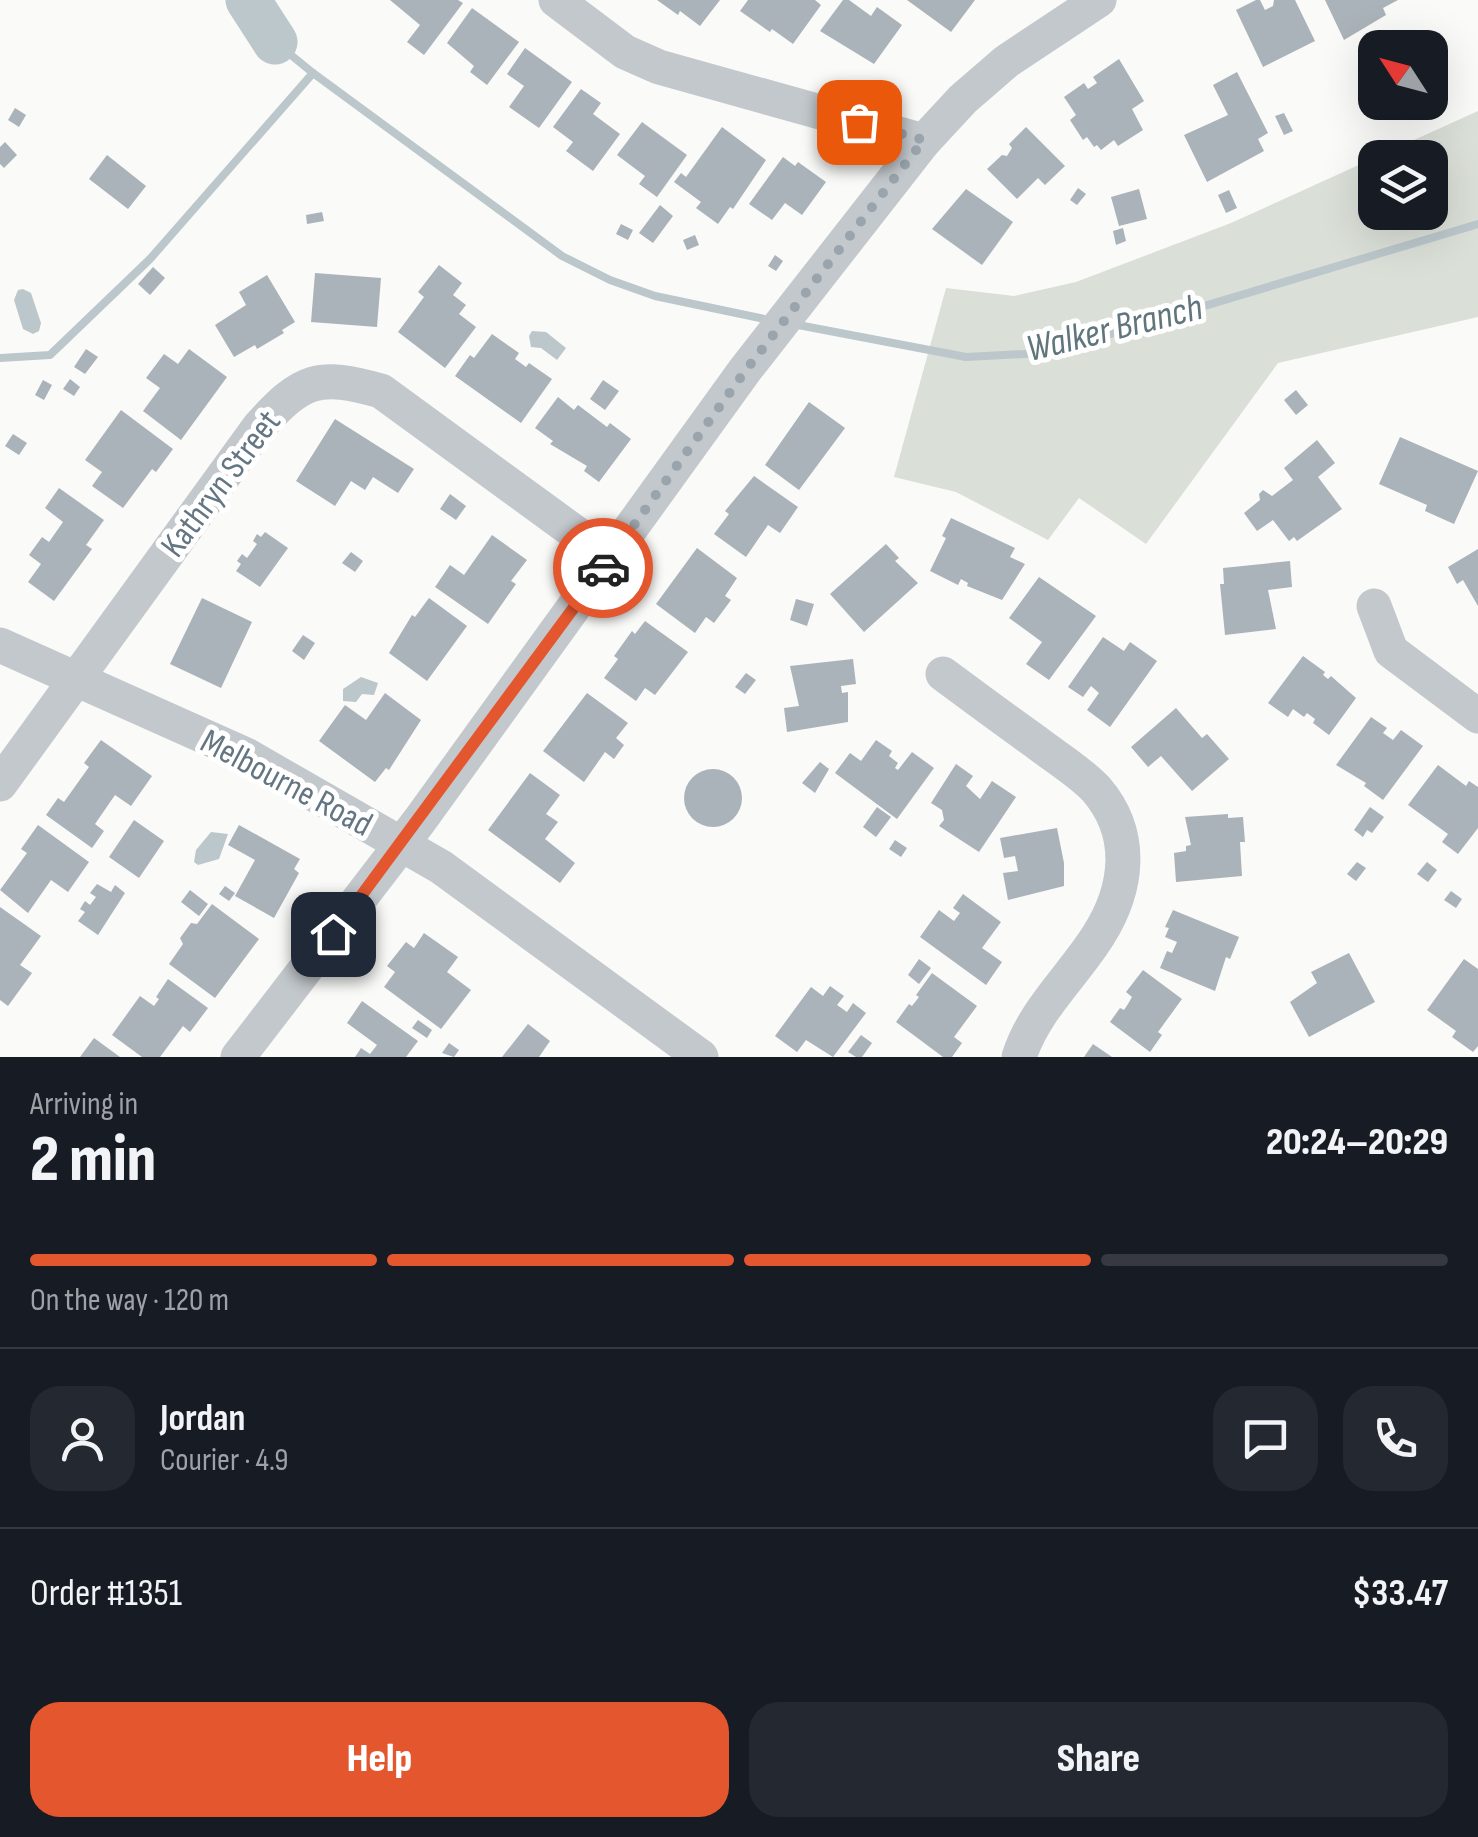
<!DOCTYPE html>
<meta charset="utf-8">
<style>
:root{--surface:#171b24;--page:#242831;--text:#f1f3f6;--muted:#9ea1a6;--line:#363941;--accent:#e4572e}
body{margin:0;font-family:"Sofia Sans Condensed",sans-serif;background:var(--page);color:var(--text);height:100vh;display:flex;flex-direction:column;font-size:38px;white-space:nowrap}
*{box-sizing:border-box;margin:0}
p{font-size:32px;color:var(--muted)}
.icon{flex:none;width:55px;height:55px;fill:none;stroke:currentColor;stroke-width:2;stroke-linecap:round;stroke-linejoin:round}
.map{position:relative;height:1057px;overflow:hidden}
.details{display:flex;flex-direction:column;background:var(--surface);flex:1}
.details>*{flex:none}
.needle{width:65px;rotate:306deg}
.buttons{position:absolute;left:1358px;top:30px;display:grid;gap:20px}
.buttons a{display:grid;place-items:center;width:90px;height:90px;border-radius:20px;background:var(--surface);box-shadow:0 10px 40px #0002;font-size:50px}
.pin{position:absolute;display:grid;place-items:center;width:85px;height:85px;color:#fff;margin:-42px;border-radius:20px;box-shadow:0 5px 15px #0006}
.courier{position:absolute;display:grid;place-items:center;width:100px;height:100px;margin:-50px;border:8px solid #e4572e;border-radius:50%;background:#fff;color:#222;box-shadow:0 2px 12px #0007}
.summary em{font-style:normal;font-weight:800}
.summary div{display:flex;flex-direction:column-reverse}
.summary{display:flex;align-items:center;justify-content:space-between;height:170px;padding:0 30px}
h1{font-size:65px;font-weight:800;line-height:75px}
.bar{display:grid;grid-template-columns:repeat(4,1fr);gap:15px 10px;align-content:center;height:120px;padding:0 30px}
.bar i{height:12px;border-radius:8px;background:var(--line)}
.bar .active{background:var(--accent)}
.bar p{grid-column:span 4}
.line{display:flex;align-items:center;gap:25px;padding:0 30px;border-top:2px solid var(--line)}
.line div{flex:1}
.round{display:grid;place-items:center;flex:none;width:105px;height:105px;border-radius:30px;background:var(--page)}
.button{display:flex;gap:20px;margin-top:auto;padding:20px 30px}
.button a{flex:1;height:115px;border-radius:30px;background:var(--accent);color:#fff;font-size:40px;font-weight:800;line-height:115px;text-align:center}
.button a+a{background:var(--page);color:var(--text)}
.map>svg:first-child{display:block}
.green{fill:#dadfd7;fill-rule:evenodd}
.water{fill:#bbc7cb}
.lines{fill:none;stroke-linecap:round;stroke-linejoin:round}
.stream{stroke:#bbc7cb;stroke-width:8}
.river{stroke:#bbc7cb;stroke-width:45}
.building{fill:#aab3b9}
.minor{stroke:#c3c8cc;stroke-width:35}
.done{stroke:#99a4ac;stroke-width:10;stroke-dasharray:0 18}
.route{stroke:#e4572e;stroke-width:12}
.labels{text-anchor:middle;stroke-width:10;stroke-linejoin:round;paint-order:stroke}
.street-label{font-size:35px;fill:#657683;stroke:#fff}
.water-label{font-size:38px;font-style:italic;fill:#60757c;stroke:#fff}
</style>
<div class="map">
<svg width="1478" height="1057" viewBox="0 0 1478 1057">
<rect width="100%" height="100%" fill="#fafaf8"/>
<path class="green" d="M 1478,111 L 1478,317 L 1278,363 L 1146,544 L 1079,498 L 1048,540 L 956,492 L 894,477 L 946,288 L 1014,296 L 1076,282 L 1231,223 ZM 1375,158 L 1430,158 L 1430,212 L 1375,212 Z"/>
<g class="water">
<path d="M 23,289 L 31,293 L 41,323 L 39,331 L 33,334 L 23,329 L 14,300 L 18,290 Z"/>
<path d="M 532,331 L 546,332 L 566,348 L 557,360 L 541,348 L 531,347 L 529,336 Z"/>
<path d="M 361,677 L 378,683 L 374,695 L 362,694 L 356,702 L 343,701 L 343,689 Z"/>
<path d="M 211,832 L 228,834 L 219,859 L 198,865 L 194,862 L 196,850 Z"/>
</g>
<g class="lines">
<g class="stream">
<path d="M 275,42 L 313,73 L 562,256 L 610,280 L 655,296 L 769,320"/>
<path d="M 793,324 L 966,357 L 1025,354 L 1064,348 L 1478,224"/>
<path d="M 0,358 L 50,355 L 150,259 L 313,73"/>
</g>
<path class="river" d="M 248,0 L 275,42"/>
</g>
<g class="building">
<path d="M 390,0 L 458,0 L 463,3 L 424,55 L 407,42 L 420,25 Z"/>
<path d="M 657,0 L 720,0 L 700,26 L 680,11 L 678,15 Z"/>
<path d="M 748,0 L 815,0 L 821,5 L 793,44 L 772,29 L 770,32 L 740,11 Z"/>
<path d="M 843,0 L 849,0 L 871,16 L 877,7 L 902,25 L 874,64 L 820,31 Z"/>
<path d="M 907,0 L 975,0 L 951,32 Z"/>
<path d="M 1256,0 L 1260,0 L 1265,10 L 1273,6 L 1274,0 L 1295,0 L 1315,41 L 1263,67 L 1236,10 Z"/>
<path d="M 1325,0 L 1398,0 L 1383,8 L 1386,15 L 1344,40 Z"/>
<path d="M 472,8 L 519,42 L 487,85 L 470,72 L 474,66 L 447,43 Z"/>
<path d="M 525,48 L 572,82 L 539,128 L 509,107 L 524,86 L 507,74 Z"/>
<path d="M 1119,59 L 1144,101 L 1132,109 L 1143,130 L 1118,146 L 1114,140 L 1101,150 L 1097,145 L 1094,147 L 1087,137 L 1083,140 L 1070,120 L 1076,115 L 1064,97 L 1084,83 L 1088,89 L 1097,83 L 1093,77 Z"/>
<path d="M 1436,60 L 1444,75 L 1434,80 L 1430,63 Z"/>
<path d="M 1237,72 L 1268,133 L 1258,139 L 1264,151 L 1207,182 L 1184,135 L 1228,115 L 1213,85 Z"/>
<path d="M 581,89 L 601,103 L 593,114 L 620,134 L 593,171 L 566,151 L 573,142 L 553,127 Z"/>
<path d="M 15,108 L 26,115 L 19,127 L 8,120 Z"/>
<path d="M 1284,113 L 1293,131 L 1284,135 L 1275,116 Z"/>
<path d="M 642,122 L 687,155 L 657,197 L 639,184 L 645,176 L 617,155 Z"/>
<path d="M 722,127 L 766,160 L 733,209 L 730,207 L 718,224 L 696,208 L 701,202 L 674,182 L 681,173 L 686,177 Z"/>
<path d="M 1026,127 L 1065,166 L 1045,185 L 1038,178 L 1017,199 L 987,169 L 1002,155 L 1007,156 L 1012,148 L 1009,144 Z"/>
<path d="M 5,142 L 17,155 L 4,168 L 0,164 L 0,147 Z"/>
<path d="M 107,155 L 146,186 L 128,209 L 89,179 Z"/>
<path d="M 783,157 L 795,166 L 798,162 L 826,182 L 802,215 L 785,203 L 772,220 L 749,204 Z"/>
<path d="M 1078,188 L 1086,194 L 1077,205 L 1070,200 Z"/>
<path d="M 966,189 L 1013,222 L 982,265 L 932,229 Z"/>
<path d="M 1139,189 L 1147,219 L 1119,226 L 1111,197 Z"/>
<path d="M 1229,190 L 1237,208 L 1226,213 L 1218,195 Z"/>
<path d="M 660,205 L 673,216 L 653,243 L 639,233 Z"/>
<path d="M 322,212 L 324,221 L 307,224 L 306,215 Z"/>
<path d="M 621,224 L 633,230 L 628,240 L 616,234 Z"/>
<path d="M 1123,228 L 1126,241 L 1116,245 L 1113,231 Z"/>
<path d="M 695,235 L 699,245 L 687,250 L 683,240 Z"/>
<path d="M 775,255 L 783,261 L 776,271 L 768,266 Z"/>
<path d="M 439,265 L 462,283 L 453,295 L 466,305 L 459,314 L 476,327 L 445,368 L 398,332 L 424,297 L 418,292 Z"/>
<path d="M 153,267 L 165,278 L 150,295 L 138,284 Z"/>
<path d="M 315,273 L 381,278 L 377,327 L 311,322 Z"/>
<path d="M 267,275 L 295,322 L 282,330 L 284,333 L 257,349 L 255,345 L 234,357 L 215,325 L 246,305 L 239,292 Z"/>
<path d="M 492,334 L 519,353 L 515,359 L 526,367 L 529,363 L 552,379 L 521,423 L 455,376 L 470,355 L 474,358 Z"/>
<path d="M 86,349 L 98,357 L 85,374 L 74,367 Z"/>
<path d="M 189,349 L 227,377 L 181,440 L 143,411 L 160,388 L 146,378 L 164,354 L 178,364 Z"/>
<path d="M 70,379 L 80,387 L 74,396 L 63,389 Z"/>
<path d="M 43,380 L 52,385 L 44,400 L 35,395 Z"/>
<path d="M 603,380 L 619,391 L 605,410 L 590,399 Z"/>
<path d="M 1296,390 L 1308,405 L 1296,415 L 1284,400 Z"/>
<path d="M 558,397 L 574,410 L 578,405 L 607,427 L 610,423 L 631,439 L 599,482 L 584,471 L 587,466 L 550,444 L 553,441 L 535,428 Z"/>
<path d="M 809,402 L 845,428 L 799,490 L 765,465 Z"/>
<path d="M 121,410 L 173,449 L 156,472 L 152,469 L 123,508 L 92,486 L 102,472 L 85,460 Z"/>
<path d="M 335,419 L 414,469 L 398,493 L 373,477 L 365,490 L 351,481 L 335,506 L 296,481 Z"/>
<path d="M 13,434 L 27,443 L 19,455 L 5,446 Z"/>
<path d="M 1400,437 L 1478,471 L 1454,524 L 1425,511 L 1427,505 L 1379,484 Z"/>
<path d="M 1317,440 L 1335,463 L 1318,477 L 1342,509 L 1297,541 L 1294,537 L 1289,541 L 1273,520 L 1257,531 L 1244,513 L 1260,500 L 1259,494 L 1263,490 L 1272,496 L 1293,480 L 1284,468 Z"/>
<path d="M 754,476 L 798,507 L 780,533 L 768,525 L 746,557 L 714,534 L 729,514 L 725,511 Z"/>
<path d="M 59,488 L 104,520 L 86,545 L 92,549 L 54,601 L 28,582 L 41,564 L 29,555 L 42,537 L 49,542 L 63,522 L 45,508 Z"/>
<path d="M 450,494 L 466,506 L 456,520 L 440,509 Z"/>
<path d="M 951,518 L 1015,548 L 1010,557 L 1025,564 L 1002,600 L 967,586 L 968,583 L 961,579 L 958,585 L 930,571 L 946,538 L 942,536 Z"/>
<path d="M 265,532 L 288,548 L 260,587 L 236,571 L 241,564 L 237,561 L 242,554 L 247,558 L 257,544 L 253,541 L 257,534 L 261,537 Z"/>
<path d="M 492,535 L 527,560 L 511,581 L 516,584 L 488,624 L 435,587 L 450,565 L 464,575 Z"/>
<path d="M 886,544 L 899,558 L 895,561 L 918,583 L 864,632 L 830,594 Z"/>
<path d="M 697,548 L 737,578 L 725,596 L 731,600 L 714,623 L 706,617 L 695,633 L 656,604 Z"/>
<path d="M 1478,549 L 1478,606 L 1463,580 L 1457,584 L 1448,567 Z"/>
<path d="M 351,552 L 363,561 L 355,572 L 342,563 Z"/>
<path d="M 1290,561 L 1292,587 L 1268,590 L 1276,629 L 1225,635 L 1220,584 L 1224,584 L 1223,568 Z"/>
<path d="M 1039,577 L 1096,616 L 1049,680 L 1026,664 L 1042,642 L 1009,618 Z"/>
<path d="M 202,598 L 252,622 L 221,688 L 170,664 Z"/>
<path d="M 429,598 L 467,626 L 427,681 L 389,653 L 412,615 L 415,617 Z"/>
<path d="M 796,599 L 814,604 L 807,626 L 790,620 Z"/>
<path d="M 645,621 L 688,652 L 655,695 L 645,688 L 636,701 L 604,678 L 618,659 L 614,656 L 632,631 L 635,634 Z"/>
<path d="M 303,635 L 315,643 L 304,660 L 292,651 Z"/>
<path d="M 1103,637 L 1124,651 L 1130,642 L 1157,661 L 1110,727 L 1087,710 L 1099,693 L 1091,686 L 1083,697 L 1068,687 Z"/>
<path d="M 1303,656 L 1325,672 L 1323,675 L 1328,679 L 1331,676 L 1356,698 L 1329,735 L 1313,723 L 1315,719 L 1307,713 L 1304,717 L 1293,709 L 1288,717 L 1268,703 Z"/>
<path d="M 853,659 L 856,684 L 841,686 L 842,693 L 848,692 L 848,722 L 787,732 L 784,708 L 799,706 L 790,666 Z"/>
<path d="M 746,673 L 756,680 L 745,694 L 735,687 Z"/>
<path d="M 385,693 L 421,720 L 389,770 L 386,768 L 375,782 L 319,741 L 345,705 L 366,720 Z"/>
<path d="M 587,693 L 628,723 L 616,738 L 624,745 L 614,759 L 605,752 L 584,782 L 543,751 Z"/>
<path d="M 1176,708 L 1202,738 L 1207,734 L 1229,759 L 1192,791 L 1161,756 L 1148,767 L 1131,747 Z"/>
<path d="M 1371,717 L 1387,728 L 1383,733 L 1393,740 L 1401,730 L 1423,746 L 1383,800 L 1364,786 L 1366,783 L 1336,765 Z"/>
<path d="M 101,740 L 152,776 L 131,806 L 115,795 L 95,824 L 104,831 L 92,848 L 46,815 L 58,798 L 64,802 L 89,767 L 84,763 Z"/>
<path d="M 876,740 L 892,751 L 889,756 L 898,763 L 895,768 L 898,770 L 912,752 L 934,768 L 897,819 L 835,773 L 850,753 L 861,761 Z"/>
<path d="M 820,762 L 829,769 L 815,793 L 802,783 Z"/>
<path d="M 956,764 L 973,776 L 966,786 L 980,799 L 992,781 L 1016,797 L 979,852 L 939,826 L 944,820 L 942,810 L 931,803 Z"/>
<path d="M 1438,765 L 1466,786 L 1469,781 L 1478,787 L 1478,828 L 1458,854 L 1442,842 L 1448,834 L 1408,805 Z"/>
<circle cx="713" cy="798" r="29"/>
<path d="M 530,773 L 560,795 L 546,814 L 558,822 L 545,839 L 575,863 L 560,883 L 488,830 Z"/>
<path d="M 877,807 L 891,817 L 876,837 L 863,827 Z"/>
<path d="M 1370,807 L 1384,817 L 1372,833 L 1367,830 L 1363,837 L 1354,830 Z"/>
<path d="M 1228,814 L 1228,818 L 1243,817 L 1245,842 L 1240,842 L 1242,876 L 1176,882 L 1174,853 L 1186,851 L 1186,846 L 1191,845 L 1185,817 Z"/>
<path d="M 134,820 L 164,841 L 139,878 L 109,857 Z"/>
<path d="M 38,825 L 89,862 L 68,892 L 51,880 L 28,913 L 0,890 L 27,853 L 21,849 Z"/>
<path d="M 239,825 L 300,859 L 294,869 L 299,873 L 274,918 L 235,896 L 255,860 L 228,845 Z"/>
<path d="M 1057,828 L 1064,863 L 1064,886 L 1008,900 L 1003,873 L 1018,871 L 1015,856 L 1004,858 L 1000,838 Z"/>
<path d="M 895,840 L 907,848 L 901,857 L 889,849 Z"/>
<path d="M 1357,862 L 1366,868 L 1356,881 L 1347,874 Z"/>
<path d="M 1427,862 L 1437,870 L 1428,882 L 1417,874 Z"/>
<path d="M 97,884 L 111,892 L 115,885 L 125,893 L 98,935 L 78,921 L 85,912 L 80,909 L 85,901 L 90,905 L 96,897 L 90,893 Z"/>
<path d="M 225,886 L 235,893 L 229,901 L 219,894 Z"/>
<path d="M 190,890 L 208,904 L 199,916 L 181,902 Z"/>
<path d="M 1451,891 L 1462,899 L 1456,908 L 1444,900 Z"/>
<path d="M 963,894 L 1001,922 L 982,948 L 1002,962 L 986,985 L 920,937 L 939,910 L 954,921 L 960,913 L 953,908 Z"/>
<path d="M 212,904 L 259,939 L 215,998 L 169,964 L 183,944 L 180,938 L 191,923 L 197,924 Z"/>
<path d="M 0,907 L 41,936 L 20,965 L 32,973 L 8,1006 L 0,1000 Z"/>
<path d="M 1173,910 L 1239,937 L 1230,959 L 1226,957 L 1215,991 L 1160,968 L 1167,951 L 1172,953 L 1177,942 L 1165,937 L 1169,928 L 1165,927 Z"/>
<path d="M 424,933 L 458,957 L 447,972 L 471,990 L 441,1029 L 384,987 L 395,972 L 387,966 L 406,942 L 414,948 Z"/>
<path d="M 1349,953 L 1375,1002 L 1309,1037 L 1290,1002 L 1317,983 L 1311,972 Z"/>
<path d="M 919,959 L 931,968 L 919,984 L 908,975 Z"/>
<path d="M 1464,959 L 1478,969 L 1478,1046 L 1473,1052 L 1452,1037 L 1456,1031 L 1427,1010 Z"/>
<path d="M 1143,970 L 1182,999 L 1158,1032 L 1162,1035 L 1150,1052 L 1110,1022 L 1120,1008 L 1124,1010 L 1128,1004 L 1132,997 L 1126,992 Z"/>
<path d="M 932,973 L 977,1006 L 954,1037 L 962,1043 L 952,1057 L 943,1057 L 896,1022 L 909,1004 L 912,1006 L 919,997 L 916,995 Z"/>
<path d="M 168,979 L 208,1008 L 190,1032 L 183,1026 L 160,1057 L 142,1057 L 112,1035 L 140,996 L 154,1006 L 159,999 L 156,997 Z"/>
<path d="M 830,986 L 844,996 L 837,1005 L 847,1012 L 853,1003 L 866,1013 L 833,1057 L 806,1040 L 797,1052 L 775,1036 L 811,987 L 823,996 Z"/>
<path d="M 362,1001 L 418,1041 L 406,1057 L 355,1057 L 361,1048 L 370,1054 L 377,1045 L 347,1023 Z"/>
<path d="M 418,1020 L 432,1030 L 427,1038 L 412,1028 Z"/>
<path d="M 528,1024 L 550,1041 L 539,1057 L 502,1057 Z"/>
<path d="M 861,1035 L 872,1043 L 862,1057 L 856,1057 L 848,1052 Z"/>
<path d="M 94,1038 L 120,1057 L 80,1057 Z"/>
<path d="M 449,1043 L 459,1050 L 454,1057 L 442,1053 Z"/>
<path d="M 1093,1044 L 1112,1057 L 1084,1057 Z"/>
</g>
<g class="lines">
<g class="minor">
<path d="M 556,0 L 625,52 L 659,67 L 924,141"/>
<path d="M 1374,606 L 1391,651 L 1478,716"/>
<path d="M 0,645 L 246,755 L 441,867 L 701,1057"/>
<path d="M 943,674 C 974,697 1005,720 1036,742 C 1055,757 1079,771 1096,789 C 1135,834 1128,889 1098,936 C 1072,977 1034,1010 1019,1057"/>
<path d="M 0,784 L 259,427 C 302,379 318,373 381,391 L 610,558"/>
<path d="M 238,1057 L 420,820 L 745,370 L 924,141 L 963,99 L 1007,61 L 1099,0"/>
</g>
</g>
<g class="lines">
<path class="done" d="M 603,568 L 746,370 L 924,140 L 859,122"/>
<path class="route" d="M 333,934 L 603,568"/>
</g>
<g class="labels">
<g class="street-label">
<text transform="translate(220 483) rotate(-53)" y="12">Kathryn Street</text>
<text transform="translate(287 782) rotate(28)" y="12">Melbourne Road</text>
</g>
<g class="water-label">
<text transform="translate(1114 327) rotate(-14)" y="13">Walker Branch</text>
</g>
</g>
</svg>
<div class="buttons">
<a><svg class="needle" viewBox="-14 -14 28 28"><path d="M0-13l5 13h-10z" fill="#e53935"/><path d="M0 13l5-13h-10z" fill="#9ea1a6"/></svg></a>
<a><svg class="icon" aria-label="layers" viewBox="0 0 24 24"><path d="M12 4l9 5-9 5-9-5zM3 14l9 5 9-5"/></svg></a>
</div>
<div class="pin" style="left:859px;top:122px;background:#ea580c"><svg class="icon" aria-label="bag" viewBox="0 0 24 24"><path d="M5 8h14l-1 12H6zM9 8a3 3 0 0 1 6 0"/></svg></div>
<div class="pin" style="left:333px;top:934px;background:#1f2937"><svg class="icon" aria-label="home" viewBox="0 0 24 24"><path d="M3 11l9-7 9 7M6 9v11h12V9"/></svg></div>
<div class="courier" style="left:603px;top:568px"><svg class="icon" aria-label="car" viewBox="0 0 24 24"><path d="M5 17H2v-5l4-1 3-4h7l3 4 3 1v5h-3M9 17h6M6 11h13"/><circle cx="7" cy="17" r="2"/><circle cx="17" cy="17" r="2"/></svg></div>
</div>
<section class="details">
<div class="summary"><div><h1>2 min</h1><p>Arriving in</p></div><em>20:24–20:29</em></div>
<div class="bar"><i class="active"></i><i class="active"></i><i class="active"></i><i></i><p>On the way · 120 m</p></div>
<div class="line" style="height:180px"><a class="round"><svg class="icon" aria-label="person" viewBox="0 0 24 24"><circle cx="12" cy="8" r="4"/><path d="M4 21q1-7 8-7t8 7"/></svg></a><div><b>Jordan</b><p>Courier · 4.9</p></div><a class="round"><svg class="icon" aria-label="chat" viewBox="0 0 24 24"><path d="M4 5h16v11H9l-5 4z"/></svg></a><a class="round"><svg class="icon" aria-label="phone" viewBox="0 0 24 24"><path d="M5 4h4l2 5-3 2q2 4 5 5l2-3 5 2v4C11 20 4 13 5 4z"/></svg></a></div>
<div class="line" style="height:130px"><div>Order #1351</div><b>$33.47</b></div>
<div class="button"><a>Help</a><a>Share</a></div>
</section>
